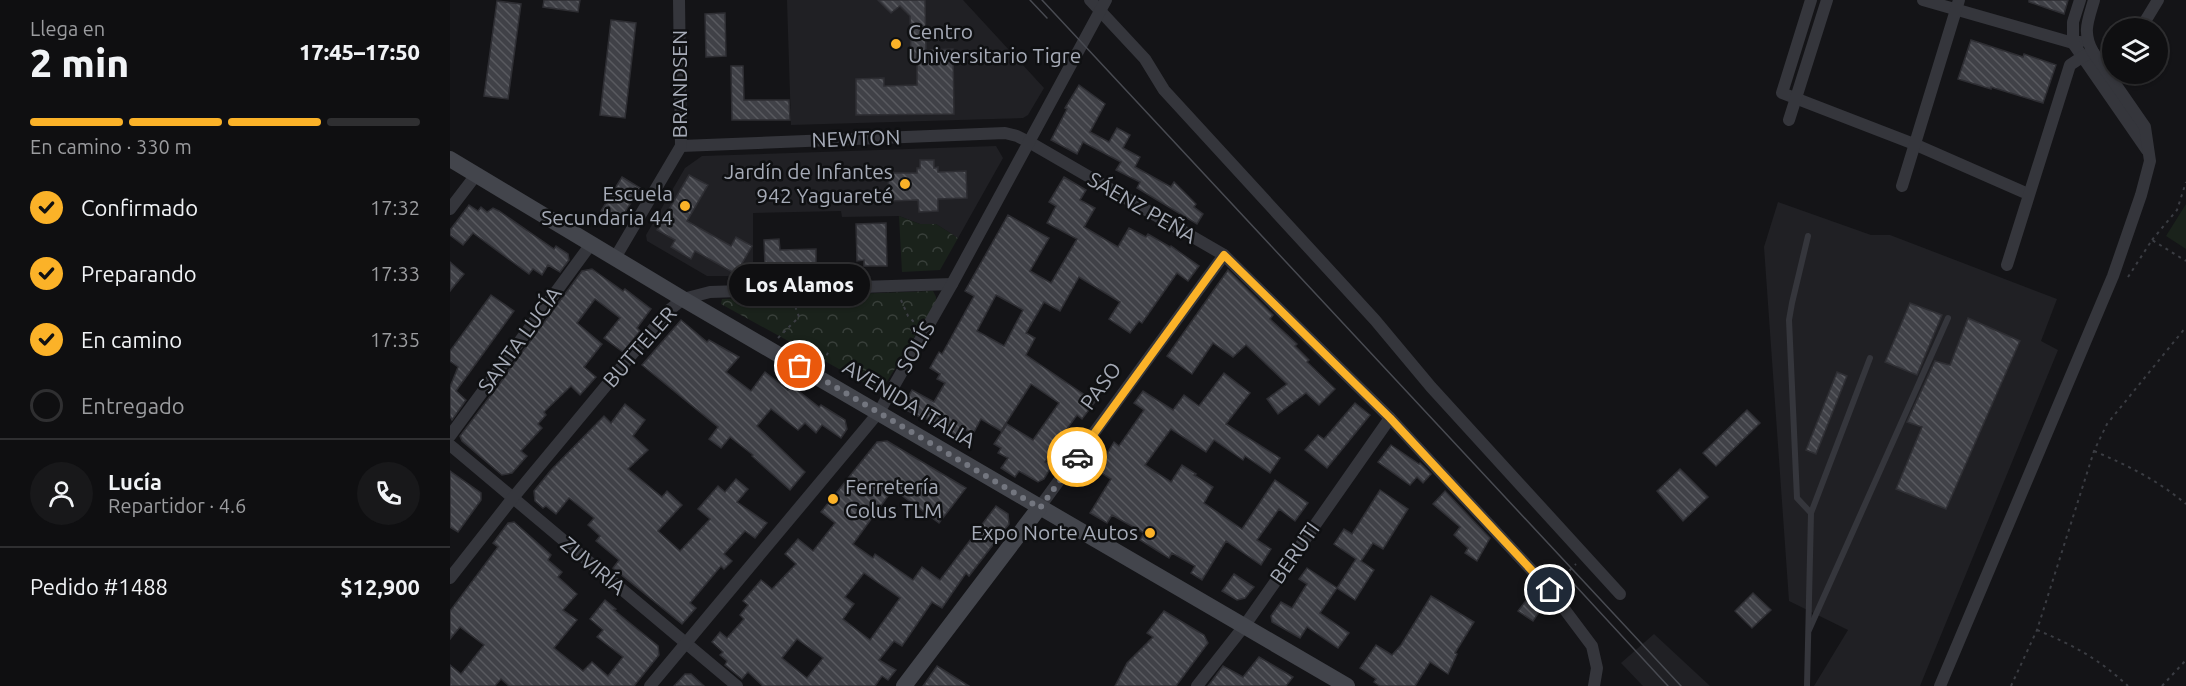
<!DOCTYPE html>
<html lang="es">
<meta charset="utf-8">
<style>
:root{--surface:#0f0f11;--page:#18181a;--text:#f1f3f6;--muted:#9b9c9f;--line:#2f2f31;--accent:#fbb228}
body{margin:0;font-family:Ubuntu,sans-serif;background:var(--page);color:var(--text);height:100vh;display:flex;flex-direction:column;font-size:22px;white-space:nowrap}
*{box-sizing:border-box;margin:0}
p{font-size:20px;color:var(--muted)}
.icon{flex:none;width:33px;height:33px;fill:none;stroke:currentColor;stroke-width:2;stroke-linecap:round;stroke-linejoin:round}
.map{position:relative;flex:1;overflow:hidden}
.details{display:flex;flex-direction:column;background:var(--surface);width:450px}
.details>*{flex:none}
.tools{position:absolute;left:1652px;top:18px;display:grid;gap:12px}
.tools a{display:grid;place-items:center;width:66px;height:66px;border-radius:50%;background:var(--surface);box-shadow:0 2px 4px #0004,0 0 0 2px var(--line);font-size:30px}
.pin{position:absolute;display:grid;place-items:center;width:51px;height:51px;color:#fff;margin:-26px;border:3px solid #fff;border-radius:50%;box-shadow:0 2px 6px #0007}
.courier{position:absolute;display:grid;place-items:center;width:60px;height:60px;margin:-30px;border:4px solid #fbb228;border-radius:50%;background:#fff;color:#222;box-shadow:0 2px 8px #0007}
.bubble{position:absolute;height:42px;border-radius:21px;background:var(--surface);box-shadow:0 2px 4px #0004,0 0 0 2px var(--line);font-size:20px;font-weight:800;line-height:42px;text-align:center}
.head em{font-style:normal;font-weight:800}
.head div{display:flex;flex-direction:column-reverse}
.head{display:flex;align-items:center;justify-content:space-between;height:102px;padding:0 30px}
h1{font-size:39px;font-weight:800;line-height:45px}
.bar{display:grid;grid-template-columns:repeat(4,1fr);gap:9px 6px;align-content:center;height:72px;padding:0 30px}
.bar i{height:8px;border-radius:4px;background:var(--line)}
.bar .selected{background:var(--accent)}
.bar p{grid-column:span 4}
.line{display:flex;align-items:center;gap:15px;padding:0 30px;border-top:2px solid var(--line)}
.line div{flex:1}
.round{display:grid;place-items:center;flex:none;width:63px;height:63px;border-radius:32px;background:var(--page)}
ol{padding:0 30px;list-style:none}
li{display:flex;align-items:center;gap:18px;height:66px}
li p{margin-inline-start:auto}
li .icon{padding:6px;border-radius:50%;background:var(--accent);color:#111;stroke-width:4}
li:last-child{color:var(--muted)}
li i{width:33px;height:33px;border:3px solid var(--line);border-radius:50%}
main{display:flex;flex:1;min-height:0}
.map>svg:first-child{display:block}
.built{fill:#202024}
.grass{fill:#1a221b}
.park{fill:url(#park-crowns)}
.building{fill:url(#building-back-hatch);stroke:#2e2e33;stroke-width:1.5;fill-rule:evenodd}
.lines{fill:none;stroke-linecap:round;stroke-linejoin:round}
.path{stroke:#3b3d43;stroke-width:2;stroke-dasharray:3 4.5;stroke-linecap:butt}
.lane{stroke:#35363c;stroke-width:6}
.street{stroke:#35363c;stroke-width:12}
.secondary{stroke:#43454c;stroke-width:16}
.tram{stroke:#484a51;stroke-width:1.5}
.done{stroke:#73767f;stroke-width:6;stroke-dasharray:0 10.8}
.route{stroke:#fbb228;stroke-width:8}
.poi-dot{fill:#fbb228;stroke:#0f1012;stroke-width:2}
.labels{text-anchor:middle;stroke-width:5;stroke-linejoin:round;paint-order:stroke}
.poi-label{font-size:21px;fill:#a6abb7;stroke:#0f1012;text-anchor:end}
.street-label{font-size:21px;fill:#a6abb7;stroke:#0f1012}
</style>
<main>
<section class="details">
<div class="head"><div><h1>2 min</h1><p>Llega en</p></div><em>17:45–17:50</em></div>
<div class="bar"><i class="selected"></i><i class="selected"></i><i class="selected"></i><i></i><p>En camino · 330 m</p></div>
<ol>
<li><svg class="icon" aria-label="check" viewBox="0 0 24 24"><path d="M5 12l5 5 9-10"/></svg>Confirmado<p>17:32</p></li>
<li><svg class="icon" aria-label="check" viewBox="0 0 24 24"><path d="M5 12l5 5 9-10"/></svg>Preparando<p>17:33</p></li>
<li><svg class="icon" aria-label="check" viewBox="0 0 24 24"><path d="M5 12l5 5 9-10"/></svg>En camino<p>17:35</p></li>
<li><i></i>Entregado</li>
</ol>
<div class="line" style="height:108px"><a class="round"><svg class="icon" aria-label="person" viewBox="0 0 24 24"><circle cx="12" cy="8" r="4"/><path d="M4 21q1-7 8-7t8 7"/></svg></a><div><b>Lucía</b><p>Repartidor · 4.6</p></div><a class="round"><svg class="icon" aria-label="phone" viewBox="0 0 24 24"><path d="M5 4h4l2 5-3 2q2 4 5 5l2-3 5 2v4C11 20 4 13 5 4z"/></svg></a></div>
<div class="line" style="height:78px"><div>Pedido #1488</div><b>$12,900</b></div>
</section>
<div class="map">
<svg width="1736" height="686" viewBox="0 0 1736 686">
<defs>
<pattern id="park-crowns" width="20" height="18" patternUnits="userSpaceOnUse" patternTransform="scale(1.5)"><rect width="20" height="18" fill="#1a221b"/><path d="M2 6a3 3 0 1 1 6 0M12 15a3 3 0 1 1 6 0" fill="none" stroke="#383f3a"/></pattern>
<pattern id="building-back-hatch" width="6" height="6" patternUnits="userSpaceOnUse" patternTransform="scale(1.5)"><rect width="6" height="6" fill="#404147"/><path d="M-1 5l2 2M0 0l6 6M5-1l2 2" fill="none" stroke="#595a5f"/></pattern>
</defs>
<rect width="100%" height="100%" fill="#141417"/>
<g class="built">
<path d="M 337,0 L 513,0 L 594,88 L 578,115 L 573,118 L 341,125 Z"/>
<path d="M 546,146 L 553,158 L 508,238 L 486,224 L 470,224 L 449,216 L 392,217 L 391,211 L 303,213 L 303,276 L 257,276 L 197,241 L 196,235 L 235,168 L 252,156 Z"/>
<path d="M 1328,202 L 1421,235 L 1440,235 L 1607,299 L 1591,341 L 1608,350 L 1470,686 L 1364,686 L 1398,630 L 1339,601 L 1314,247 Z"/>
<path d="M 1204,634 L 1260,686 L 1193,686 L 1171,663 Z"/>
</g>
<path class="grass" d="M 1736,204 L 1736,249 L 1716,236 Z"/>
<g class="park">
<path d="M 449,216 L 470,224 L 486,224 L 508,238 L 490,270 L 452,272 Z"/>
<path d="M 483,291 L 486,297 L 486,302 L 433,388 L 429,391 L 271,304 L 272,299 Z"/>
</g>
<g class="building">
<path d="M 94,0 L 130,0 L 128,12 L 93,7 Z"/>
<path d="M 428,0 L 475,0 L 476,50 L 503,49 L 504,114 L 406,115 L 406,79 L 434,78 L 434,86 L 467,85 L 467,59 L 461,59 L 460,16 L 450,6 L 441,13 Z"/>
<path d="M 1579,0 L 1618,0 L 1614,14 L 1579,2 Z"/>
<path d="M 47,1 L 71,4 L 58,99 L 34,96 Z"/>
<path d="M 275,13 L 276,56 L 256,57 L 255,14 Z"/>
<path d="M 161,20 L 186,23 L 175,118 L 150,115 Z"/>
<path d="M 1521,40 L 1573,57 L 1574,54 L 1606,65 L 1593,103 L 1541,87 L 1541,89 L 1508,79 Z"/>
<path d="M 281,66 L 293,66 L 294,100 L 339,100 L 340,120 L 282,120 Z"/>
<path d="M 629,85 L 655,104 L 640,132 L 659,142 L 667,128 L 680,135 L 673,148 L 690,157 L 685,167 L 721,187 L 724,182 L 746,204 L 744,207 L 753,214 L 747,224 L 687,188 L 690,182 L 666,170 L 671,162 L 633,142 L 627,154 L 601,140 L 617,109 L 615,108 Z"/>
<path d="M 470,160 L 484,160 L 484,168 L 488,167 L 488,172 L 516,171 L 517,198 L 488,199 L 488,211 L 469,212 L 468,200 L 439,201 L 438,173 L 467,173 L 467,168 L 470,168 Z"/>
<path d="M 239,175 L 258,185 L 237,221 L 281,246 L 286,237 L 302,246 L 286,274 L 245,251 L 241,259 L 221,247 L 225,240 L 207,230 Z"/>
<path d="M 172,177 L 190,188 L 169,222 L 151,211 Z"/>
<path d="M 614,177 L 636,190 L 630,200 L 645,208 L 634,227 L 668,247 L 679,228 L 696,237 L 698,234 L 720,247 L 721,246 L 749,266 L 738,281 L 727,273 L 692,323 L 689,321 L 680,333 L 659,319 L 670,302 L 629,277 L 610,311 L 594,302 L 576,333 L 585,338 L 576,355 L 645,402 L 632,419 L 627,415 L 614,433 L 616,434 L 595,462 L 602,466 L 594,479 L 588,482 L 569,471 L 565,477 L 551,468 L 558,458 L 548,453 L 551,448 L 544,444 L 557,424 L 583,440 L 609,403 L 581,384 L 551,431 L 531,419 L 523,434 L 510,427 L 506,435 L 471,416 L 470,417 L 452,408 L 462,390 L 484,402 L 495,383 L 487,379 L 490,374 L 480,368 L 489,352 L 492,354 L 524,296 L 515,291 L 558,215 L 599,238 L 580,271 L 601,283 L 627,239 L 597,223 L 606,206 L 599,202 ZM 546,295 L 573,310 L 554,346 L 527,331 Z"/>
<path d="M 19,205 L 28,211 L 31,207 L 37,212 L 43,208 L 49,211 L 104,249 L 106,246 L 118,254 L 119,260 L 110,272 L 98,265 L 92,275 L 83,269 L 79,274 L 23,233 L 13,245 L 0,235 L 0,230 Z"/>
<path d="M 436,223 L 437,266 L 414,266 L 414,260 L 407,261 L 406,224 Z"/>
<path d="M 329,239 L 330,250 L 366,249 L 366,271 L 324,272 L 324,265 L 315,266 L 314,240 Z"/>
<path d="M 0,262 L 14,274 L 0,291 Z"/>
<path d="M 142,269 L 173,291 L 175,289 L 201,309 L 187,328 L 190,331 L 173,352 L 154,338 L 170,318 L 145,299 L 127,323 L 152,344 L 134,367 L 146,377 L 130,395 L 121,386 L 94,412 L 96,415 L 88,424 L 92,428 L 71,451 L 77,456 L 62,473 L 52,475 L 12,441 L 10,436 L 57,374 L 56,374 L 132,271 Z"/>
<path d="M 778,270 L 823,315 L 820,319 L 847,344 L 845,346 L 859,360 L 857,362 L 885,389 L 869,405 L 856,393 L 828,414 L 817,399 L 837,384 L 796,345 L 783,357 L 763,343 L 742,374 L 717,356 Z"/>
<path d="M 41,295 L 64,311 L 6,391 L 16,400 L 2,420 L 0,416 L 0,387 L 8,367 L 0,361 L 0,351 Z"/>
<path d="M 1460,303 L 1492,315 L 1467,375 L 1435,362 Z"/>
<path d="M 1518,318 L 1570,341 L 1496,509 L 1446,489 L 1472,427 L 1457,422 L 1485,361 L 1500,365 Z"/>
<path d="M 231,320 L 257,342 L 259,340 L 289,357 L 276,372 L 301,391 L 315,372 L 338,390 L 342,386 L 369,407 L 371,405 L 395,420 L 397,429 L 391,438 L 372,425 L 366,433 L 355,423 L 348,430 L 321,409 L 307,426 L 355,472 L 340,490 L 302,456 L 303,455 L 280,437 L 271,448 L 259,439 L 268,427 L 192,365 Z"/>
<path d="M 1387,372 L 1397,376 L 1366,454 L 1356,450 Z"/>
<path d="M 774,373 L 800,393 L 776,424 L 830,458 L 820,473 L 795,456 L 793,460 L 764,440 L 756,452 L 721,429 L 695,465 L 721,482 L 732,465 L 746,474 L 744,475 L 763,487 L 754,503 L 792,529 L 825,480 L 858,503 L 845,521 L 829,509 L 807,540 L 821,549 L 811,565 L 776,541 L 752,580 L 741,573 L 745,566 L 722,553 L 719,558 L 690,540 L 694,533 L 662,515 L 657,523 L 640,513 L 661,479 L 647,470 L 664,442 L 669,446 L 694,410 L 684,403 L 693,391 L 723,410 L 734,395 L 749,406 Z"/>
<path d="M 905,403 L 920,415 L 877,468 L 855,450 L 868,435 L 874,439 Z"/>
<path d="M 175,404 L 195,420 L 183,436 L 198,450 L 178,469 L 212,497 L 217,491 L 232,505 L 208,531 L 230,551 L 260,519 L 248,509 L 268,486 L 275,492 L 286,479 L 298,489 L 287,502 L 317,523 L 305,538 L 295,531 L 274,554 L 282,561 L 274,569 L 271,566 L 240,603 L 246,608 L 232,624 L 163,568 L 169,560 L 146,541 L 150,536 L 138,525 L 144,518 L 119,498 L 106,514 L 96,506 L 93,508 L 85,501 L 84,491 L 101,470 L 154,416 L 161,423 Z"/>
<path d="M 1297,410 L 1310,423 L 1266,466 L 1253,453 Z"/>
<path d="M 437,441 L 516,488 L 489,523 L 443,489 L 403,544 L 423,558 L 425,554 L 463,580 L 472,567 L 490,580 L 546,506 L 558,514 L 559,524 L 519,576 L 516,573 L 492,608 L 482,602 L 452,646 L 444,641 L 429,660 L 446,670 L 438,680 L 432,676 L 425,686 L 313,686 L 298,672 L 292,679 L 275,665 L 277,661 L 270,655 L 273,652 L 262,642 L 270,632 L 277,638 L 294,619 L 290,615 L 298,605 L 293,601 L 311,580 L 322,589 L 346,564 L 335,554 L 348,539 L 363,551 L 385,523 L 371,512 L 427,442 ZM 414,573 L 450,598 L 420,640 L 393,619 L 404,604 L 395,597 ZM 347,639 L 373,658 L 357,678 L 332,658 Z"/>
<path d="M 941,445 L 969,464 L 970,463 L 981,474 L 973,483 L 967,477 L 960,485 L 928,462 Z"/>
<path d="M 1230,469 L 1258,497 L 1233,521 L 1207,491 Z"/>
<path d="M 0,471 L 31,493 L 31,500 L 8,532 L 0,527 Z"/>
<path d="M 930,490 L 958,509 L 933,549 L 923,543 L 911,561 L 924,570 L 905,600 L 887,588 L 906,559 L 884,544 L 894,529 L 902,534 Z"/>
<path d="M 995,491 L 1040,538 L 1027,561 L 1015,553 L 1018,548 L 1004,535 L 1010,527 L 983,504 Z"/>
<path d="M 64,522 L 101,555 L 98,560 L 112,572 L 108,577 L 127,594 L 113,610 L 127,620 L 104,648 L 133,671 L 142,662 L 158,676 L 173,657 L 147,637 L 153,630 L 140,619 L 155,600 L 166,609 L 164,610 L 208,646 L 209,655 L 184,686 L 59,686 L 51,679 L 45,686 L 0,686 L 0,665 L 11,674 L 34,645 L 10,627 L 0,639 L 0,611 L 48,547 L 43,543 L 58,523 Z"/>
<path d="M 857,568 L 887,588 L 870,613 L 899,633 L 888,648 L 857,627 L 850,638 L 822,622 L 821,616 L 831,602 L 842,608 L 857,584 L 849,579 Z"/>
<path d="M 784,574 L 804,587 L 795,598 L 787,600 L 772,591 Z"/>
<path d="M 1303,593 L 1321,610 L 1302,628 L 1285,611 Z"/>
<path d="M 981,596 L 1024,622 L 1005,653 L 1007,654 L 998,674 L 980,662 L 965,686 L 930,686 L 924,682 L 926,679 L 910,668 L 926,645 L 942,655 L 951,645 Z"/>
<path d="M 1078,598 L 1092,608 L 1083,621 L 1068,611 Z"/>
<path d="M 714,611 L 754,635 L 758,643 L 726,686 L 665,686 L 677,663 L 703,637 L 697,633 Z"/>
<path d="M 809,657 L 843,677 L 836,686 L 758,686 L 773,666 L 793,677 Z"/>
<path d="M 487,666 L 519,686 L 473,686 Z"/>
<path d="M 235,674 L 241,674 L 254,686 L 224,686 Z"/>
</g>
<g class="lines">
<g class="path">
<path d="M 1702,240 L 1727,210 L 1736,182"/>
<path d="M 1678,277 L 1702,240 L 1736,261"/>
<path d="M 451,300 L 458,316 L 465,323"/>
<path d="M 328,338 L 349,317 L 344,303"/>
<path d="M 373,362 L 380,349"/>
<path d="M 1644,451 C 1679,466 1707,480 1736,504"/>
<path d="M 1109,581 L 1126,564"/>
<path d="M 1587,630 C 1623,645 1649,659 1678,686"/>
<path d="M 1561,686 L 1587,630 L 1644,451 L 1657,424 L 1736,327"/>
<path d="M 1712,686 L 1736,660"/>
</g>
<g class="lane">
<path d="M 1361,513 L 1420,358"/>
<path d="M 1359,630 L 1498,318"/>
<path d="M 1357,686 L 1361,513 L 1347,498 L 1339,320 L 1342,303 L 1358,236"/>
</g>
<g class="street">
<path d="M 640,0 L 695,59 L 714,90 L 925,320 L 981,387 L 1170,594"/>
<path d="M 1361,0 L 1332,93 L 1464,144 L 1578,194"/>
<path d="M 1473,0 L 1623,43 L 1630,42"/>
<path d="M 1630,0 L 1623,22 L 1623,43 L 1697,150"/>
<path d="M 1691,28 L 1708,0"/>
<path d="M 1339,120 L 1377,0"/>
<path d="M 231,146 L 555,133 L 567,136 L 579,142 L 774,255 L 940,418 L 1100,590 L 1142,646 L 1147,668 L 1144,686"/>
<path d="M 1452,186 L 1509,0"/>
<path d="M 0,209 L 26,175"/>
<path d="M 165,258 L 231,146 L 229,0"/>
<path d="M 1557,265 L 1620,65 L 1632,57 L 1643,52"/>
<path d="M 0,436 L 141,244"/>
<path d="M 0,445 L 287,686"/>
<path d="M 589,508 L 774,255"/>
<path d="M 0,578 L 62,499 L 218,311 L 233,299 L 260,292 L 502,284"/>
<path d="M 200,686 L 429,412 L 502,284 L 656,0"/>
<path d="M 747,686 L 795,625 L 940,418"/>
<path d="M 1490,686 L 1663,276 L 1691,195 L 1700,161 L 1695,127 L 1643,52 C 1632,32 1638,21 1644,0"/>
</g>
<g class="secondary">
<path d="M 0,159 L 233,299 L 897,686"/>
<path d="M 454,686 L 589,508"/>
</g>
<g class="tram">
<path d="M 580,0 L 597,18"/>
<path d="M 592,0 L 1231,686"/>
<path d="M 1123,583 L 1218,686"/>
</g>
</g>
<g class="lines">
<path class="done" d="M 350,366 L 590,508 L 627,457"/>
<path class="route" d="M 627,457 L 774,255 L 940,418 L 1100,590"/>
</g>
<g class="poi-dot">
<circle cx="446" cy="44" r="6"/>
<circle cx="455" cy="184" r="6"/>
<circle cx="235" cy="206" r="6"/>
<circle cx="383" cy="499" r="6"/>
<circle cx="700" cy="533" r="6"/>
</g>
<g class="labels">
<g class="poi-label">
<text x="458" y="39" text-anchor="start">Centro<tspan x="458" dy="24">Universitario Tigre</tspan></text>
<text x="443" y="179">Jardín de Infantes<tspan x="443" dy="24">942 Yaguareté</tspan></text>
<text x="223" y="201">Escuela<tspan x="223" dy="24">Secundaria 44</tspan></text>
<text x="395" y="494" text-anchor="start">Ferretería<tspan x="395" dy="24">Colus TLM</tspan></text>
<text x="688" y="540">Expo Norte Autos</text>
</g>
<g class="street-label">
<text transform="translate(230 84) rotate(-90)" y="7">BRANDSEN</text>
<text transform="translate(406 139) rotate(-2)" y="7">NEWTON</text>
<text transform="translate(692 208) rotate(30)" y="7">SÁENZ PEÑA</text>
<text transform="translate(70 340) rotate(-54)" y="7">SANTA LUCÍA</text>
<text transform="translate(190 347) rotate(-49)" y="7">BUTTELER</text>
<text transform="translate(466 347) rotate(-60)" y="7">SOLÍS</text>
<text transform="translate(651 386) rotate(-54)" y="7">PASO</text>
<text transform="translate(459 404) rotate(31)" y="7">AVENIDA ITALIA</text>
<text transform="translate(845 553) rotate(-55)" y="7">BERUTI</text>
<text transform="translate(143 566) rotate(40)" y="7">ZUVIRÍA</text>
</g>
</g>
</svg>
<div class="tools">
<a><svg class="icon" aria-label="layers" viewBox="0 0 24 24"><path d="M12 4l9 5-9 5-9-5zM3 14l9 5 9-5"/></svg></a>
</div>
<div class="pin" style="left:350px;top:366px;background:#ea580c"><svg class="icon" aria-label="bag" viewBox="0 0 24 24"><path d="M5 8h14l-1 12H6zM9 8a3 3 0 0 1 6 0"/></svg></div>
<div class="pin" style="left:1100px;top:590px;background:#1f2937"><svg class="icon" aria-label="home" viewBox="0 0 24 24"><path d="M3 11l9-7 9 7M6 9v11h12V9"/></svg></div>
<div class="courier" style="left:627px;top:457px"><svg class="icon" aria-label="car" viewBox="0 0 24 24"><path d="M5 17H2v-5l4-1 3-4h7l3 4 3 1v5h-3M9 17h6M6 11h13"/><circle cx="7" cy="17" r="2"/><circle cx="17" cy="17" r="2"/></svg></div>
<div class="bubble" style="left:279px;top:264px;width:141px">Los Alamos</div>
</div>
</main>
